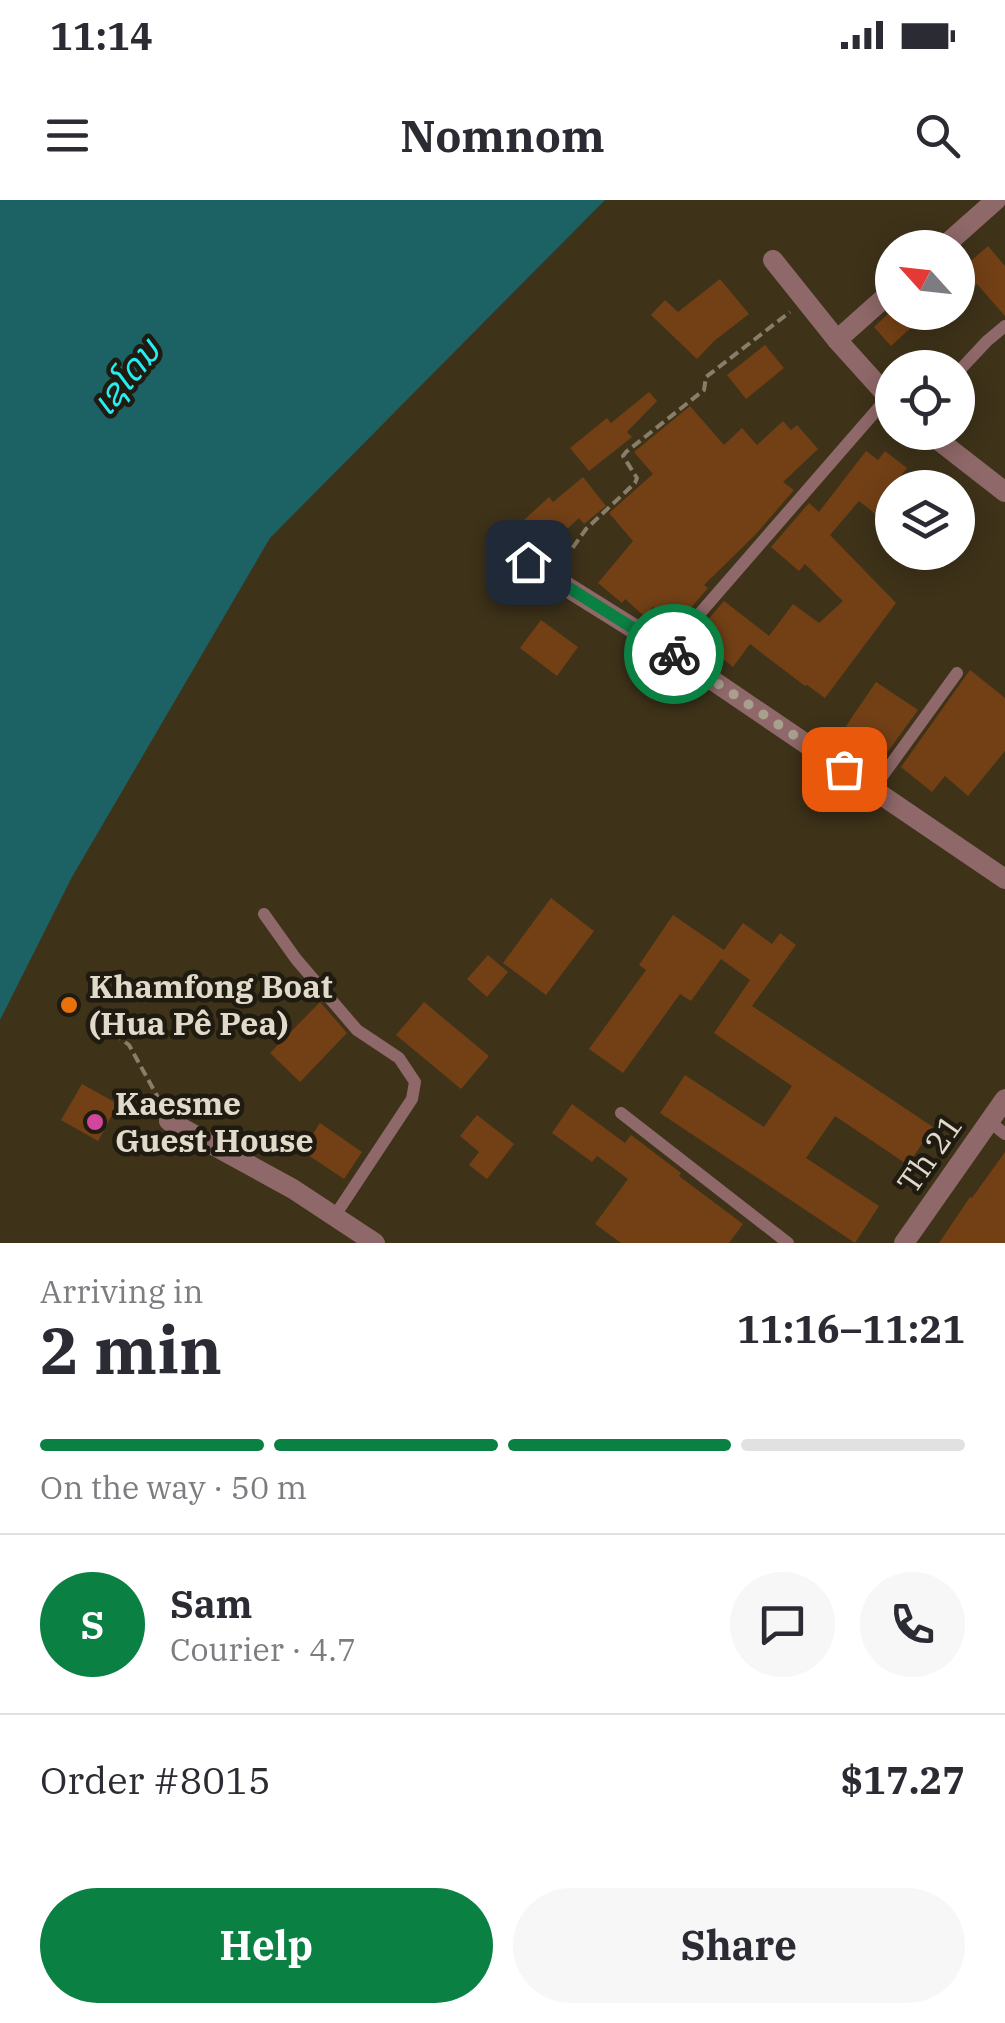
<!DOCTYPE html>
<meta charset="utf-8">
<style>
:root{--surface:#fff;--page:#f7f7f7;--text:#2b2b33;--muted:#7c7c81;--line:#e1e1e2;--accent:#0b8043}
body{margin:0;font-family:"IBM Plex Serif","Noto Sans Lao",serif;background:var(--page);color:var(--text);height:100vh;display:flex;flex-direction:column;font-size:38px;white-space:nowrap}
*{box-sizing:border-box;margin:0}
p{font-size:32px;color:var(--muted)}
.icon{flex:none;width:55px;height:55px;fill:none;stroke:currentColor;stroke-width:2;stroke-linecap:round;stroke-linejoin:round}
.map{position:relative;height:1043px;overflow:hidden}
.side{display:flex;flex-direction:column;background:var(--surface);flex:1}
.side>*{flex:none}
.needle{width:65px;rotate:297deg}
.fabs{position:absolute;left:875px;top:30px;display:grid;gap:20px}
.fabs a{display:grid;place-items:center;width:100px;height:100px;border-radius:50%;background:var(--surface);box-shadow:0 5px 25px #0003;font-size:50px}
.pin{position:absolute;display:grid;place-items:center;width:85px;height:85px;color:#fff;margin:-42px;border-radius:20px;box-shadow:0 5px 15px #0006}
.courier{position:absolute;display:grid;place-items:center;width:100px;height:100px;margin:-50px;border:8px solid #0b8043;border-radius:50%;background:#fff;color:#222;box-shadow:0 2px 12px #0007}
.overview em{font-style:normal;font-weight:700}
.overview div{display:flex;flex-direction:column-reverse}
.overview{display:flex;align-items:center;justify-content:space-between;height:170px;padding:0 40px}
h1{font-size:65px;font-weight:700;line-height:75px}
.bar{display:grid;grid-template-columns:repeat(4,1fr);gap:15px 10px;align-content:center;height:120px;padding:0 40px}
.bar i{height:12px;border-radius:8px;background:var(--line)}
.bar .current{background:var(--accent)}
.bar p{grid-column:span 4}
.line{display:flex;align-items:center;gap:25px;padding:0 40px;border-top:2px solid var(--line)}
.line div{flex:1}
.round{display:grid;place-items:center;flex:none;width:105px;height:105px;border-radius:52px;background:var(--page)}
.primary-button{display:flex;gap:20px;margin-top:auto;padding:20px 40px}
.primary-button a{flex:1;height:115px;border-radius:60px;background:var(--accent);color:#fff;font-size:40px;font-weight:700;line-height:115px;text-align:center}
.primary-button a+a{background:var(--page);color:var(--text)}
.status{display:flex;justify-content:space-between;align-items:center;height:70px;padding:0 50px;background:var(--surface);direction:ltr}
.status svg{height:28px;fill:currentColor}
header{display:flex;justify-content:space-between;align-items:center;height:130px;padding:0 40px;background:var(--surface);font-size:45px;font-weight:700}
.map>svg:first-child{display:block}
.water{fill:#1c6163}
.building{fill:#734016}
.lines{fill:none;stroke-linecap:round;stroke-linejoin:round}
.path{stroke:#887e69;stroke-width:4;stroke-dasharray:10 5;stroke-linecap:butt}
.lane{stroke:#8f6869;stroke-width:12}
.street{stroke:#8f6869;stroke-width:20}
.done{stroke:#a89f8d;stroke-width:10;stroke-dasharray:0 18}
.route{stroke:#0b8043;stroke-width:12}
.food-dot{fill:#e8710a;stroke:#201b10;stroke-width:4}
.hotel-dot{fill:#d1479c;stroke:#201b10;stroke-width:4}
.labels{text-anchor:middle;stroke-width:9;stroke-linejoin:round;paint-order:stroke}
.poi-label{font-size:32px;font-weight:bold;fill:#e1dacb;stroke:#201b10;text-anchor:start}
.street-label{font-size:32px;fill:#e1dacb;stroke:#201b10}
.water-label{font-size:35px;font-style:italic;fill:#25edf1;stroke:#201b10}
</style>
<div class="status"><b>11:14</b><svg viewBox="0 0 49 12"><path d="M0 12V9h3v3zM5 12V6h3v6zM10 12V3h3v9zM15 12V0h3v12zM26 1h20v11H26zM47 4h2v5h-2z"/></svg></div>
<header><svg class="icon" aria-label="menu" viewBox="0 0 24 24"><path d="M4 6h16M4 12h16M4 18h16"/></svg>Nomnom<svg class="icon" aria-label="search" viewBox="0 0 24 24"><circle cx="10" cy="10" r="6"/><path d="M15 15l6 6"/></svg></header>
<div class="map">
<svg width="1005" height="1043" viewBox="0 0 1005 1043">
<rect width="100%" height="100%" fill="#3e3219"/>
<path class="water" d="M 0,0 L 605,0 L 270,338 L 72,677 L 0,820 Z"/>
<g class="building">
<path d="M 988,46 L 1005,66 L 1005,116 L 977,84 L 958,101 L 958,72 Z"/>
<path d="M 720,79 L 749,114 L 714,141 L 697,159 L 651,115 L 665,100 L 678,112 Z"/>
<path d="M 890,112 L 928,112 L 891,146 L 874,127 Z"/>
<path d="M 765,145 L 784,168 L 746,199 L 727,175 Z"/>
<path d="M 649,192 L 657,201 L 627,232 L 632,237 L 589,271 L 570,248 L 607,218 L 611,223 Z"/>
<path d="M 690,206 L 724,245 L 742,228 L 757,245 L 783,221 L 791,230 L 797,225 L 818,249 L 783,282 L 794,290 L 756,334 L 704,385 L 708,388 L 674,427 L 653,407 L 644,416 L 625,399 L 622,403 L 598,383 L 633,341 L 609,313 L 653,274 L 634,252 Z"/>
<path d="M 866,251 L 878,260 L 885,251 L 907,268 L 900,277 L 913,288 L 892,288 L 892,310 L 884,321 L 859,301 L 830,335 L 896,403 L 825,498 L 807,485 L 805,486 L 750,444 L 733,467 L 694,436 L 724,401 L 769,436 L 793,404 L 819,423 L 843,401 L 805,364 L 799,371 L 771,347 L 809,303 L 819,312 Z"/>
<path d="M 583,277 L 606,306 L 584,324 L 579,318 L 548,347 L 524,320 L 549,297 L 553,302 Z"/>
<path d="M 541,420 L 578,447 L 557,476 L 520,448 Z"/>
<path d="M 970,470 L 1005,498 L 1005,551 L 968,596 L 945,576 L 932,592 L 901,567 Z"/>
<path d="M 876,482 L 918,510 L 886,554 L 846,526 Z"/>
<path d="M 551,698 L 594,731 L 546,795 L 503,763 Z"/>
<path d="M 673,715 L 724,750 L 743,723 L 772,744 L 780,733 L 796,745 L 752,806 L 933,927 L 908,965 L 835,916 L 806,958 L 879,1006 L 855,1043 L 660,913 L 685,875 L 764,927 L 792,886 L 714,833 L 750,780 L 721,759 L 691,801 L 680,794 L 623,873 L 589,849 L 646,770 L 639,765 Z"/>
<path d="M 488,755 L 508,772 L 487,797 L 467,779 Z"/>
<path d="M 320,802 L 347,833 L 300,882 L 270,853 Z"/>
<path d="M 424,802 L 489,856 L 461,889 L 396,835 Z"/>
<path d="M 82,884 L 118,904 L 98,941 L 61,920 Z"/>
<path d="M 572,904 L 625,943 L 631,935 L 681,973 L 679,976 L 743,1024 L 729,1043 L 621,1043 L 595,1024 L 628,979 L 597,956 L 592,962 L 552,933 Z"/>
<path d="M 477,915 L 514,944 L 487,979 L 469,965 L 479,952 L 460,936 Z"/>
<path d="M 320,923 L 362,952 L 344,979 L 302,951 Z"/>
<path d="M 1005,952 L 1005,1043 L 939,1043 L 970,997 L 972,998 Z"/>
</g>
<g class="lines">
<g class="path">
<path d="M 564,360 L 586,329 L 635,283 L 637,278 L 623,256 L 626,252 L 704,190 L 706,177 L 790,112"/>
<path d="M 89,815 L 129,845 L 161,903"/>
</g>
<g class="lane">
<path d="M 958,172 L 987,141 L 1005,126"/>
<path d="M 668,450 L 888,197"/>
<path d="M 873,589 L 957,473"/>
<path d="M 264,714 L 296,759 L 357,830 L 399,858 L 415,882 L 412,899 L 334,1017"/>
<path d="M 621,913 L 788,1043"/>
<path d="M 990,922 L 1005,934"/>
</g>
<g class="street">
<path d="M 942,48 L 996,0"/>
<path d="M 773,60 L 837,140 L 892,201"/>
<path d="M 837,140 L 892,91"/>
<path d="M 928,232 L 1005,292"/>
<path d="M 527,362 L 668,450 L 1005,679"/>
<path d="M 169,921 L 293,989 L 375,1043"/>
<path d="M 904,1043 L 1005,899"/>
</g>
</g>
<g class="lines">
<path class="done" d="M 674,454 L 844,569"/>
<path class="route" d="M 528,362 L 674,454"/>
</g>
<circle class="food-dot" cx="69" cy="805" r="10"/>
<circle class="hotel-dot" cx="95" cy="922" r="10"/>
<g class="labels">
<g class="poi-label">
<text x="89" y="798">Khamfong Boat<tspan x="89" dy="37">(Hua Pê Pea)</tspan></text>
<text x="115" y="915">Kaesme<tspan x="115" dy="37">Guest House</tspan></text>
</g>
<g class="street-label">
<text transform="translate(930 954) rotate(-55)" y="11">Th 21</text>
</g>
<g class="water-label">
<text transform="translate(126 177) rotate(-51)" y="12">ເຊໂດນ</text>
</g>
</g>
</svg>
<div class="fabs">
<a><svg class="needle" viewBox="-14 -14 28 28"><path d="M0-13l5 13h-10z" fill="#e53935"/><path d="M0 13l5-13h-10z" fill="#7c7c81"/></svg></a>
<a><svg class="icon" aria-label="locate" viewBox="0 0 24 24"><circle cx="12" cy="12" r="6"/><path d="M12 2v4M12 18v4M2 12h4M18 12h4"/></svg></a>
<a><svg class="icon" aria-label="layers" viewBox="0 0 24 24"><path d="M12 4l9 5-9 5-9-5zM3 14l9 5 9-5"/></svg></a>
</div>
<div class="pin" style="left:844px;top:569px;background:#ea580c"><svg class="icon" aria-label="bag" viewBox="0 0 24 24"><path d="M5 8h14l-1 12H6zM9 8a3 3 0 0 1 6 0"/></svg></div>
<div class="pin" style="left:528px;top:362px;background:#1f2937"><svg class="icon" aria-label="home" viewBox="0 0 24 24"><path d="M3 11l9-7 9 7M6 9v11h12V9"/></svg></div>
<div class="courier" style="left:674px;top:454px"><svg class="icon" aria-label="bike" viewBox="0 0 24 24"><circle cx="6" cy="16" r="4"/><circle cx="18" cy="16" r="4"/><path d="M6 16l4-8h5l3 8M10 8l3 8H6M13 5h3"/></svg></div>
</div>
<section class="side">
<div class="overview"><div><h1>2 min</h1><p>Arriving in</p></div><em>11:16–11:21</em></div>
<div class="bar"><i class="current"></i><i class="current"></i><i class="current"></i><i></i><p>On the way · 50 m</p></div>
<div class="line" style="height:180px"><b class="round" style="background:var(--accent);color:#fff">S</b><div><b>Sam</b><p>Courier · 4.7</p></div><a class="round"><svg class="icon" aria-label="chat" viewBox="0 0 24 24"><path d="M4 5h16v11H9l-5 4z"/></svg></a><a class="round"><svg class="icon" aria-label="phone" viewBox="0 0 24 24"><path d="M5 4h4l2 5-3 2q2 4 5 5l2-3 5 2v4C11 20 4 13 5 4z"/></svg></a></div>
<div class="line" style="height:130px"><div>Order #8015</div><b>$17.27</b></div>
<div class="primary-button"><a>Help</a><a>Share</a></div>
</section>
